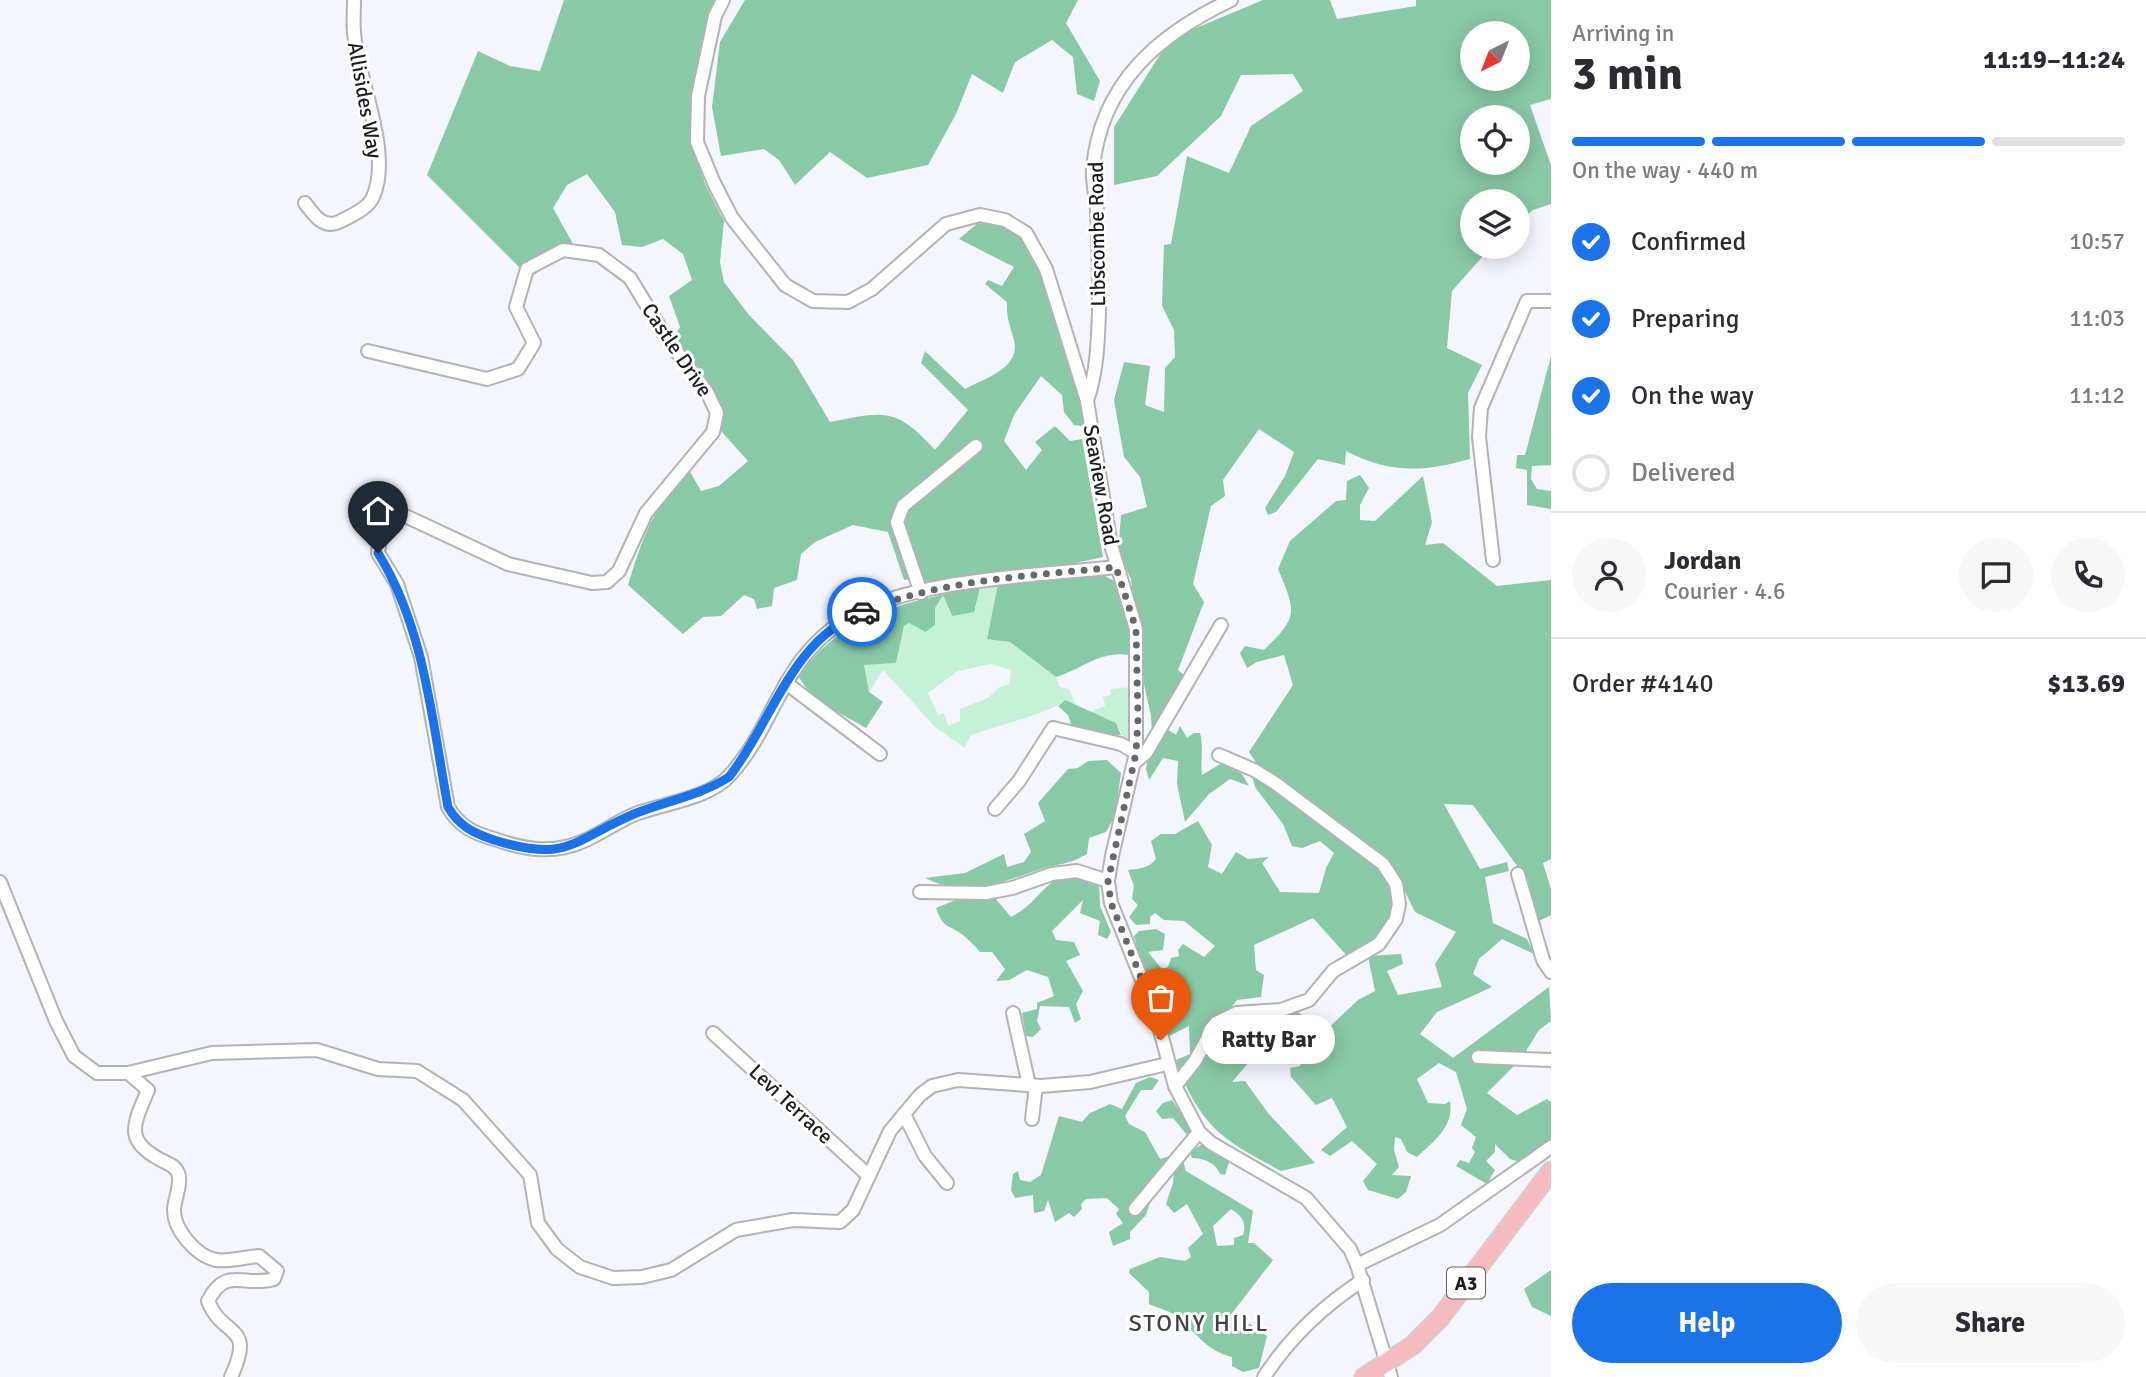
<!DOCTYPE html>
<meta charset="utf-8">
<style>
:root{--surface:#fff;--page:#f7f7f7;--text:#2b2b33;--muted:#7c7c81;--line:#e1e1e2;--accent:#1a73e8}
body{margin:0;font-family:Signika,sans-serif;background:var(--page);color:var(--text);height:100vh;display:flex;flex-direction:column;font-size:26px;white-space:nowrap}
*{box-sizing:border-box;margin:0}
p{font-size:23px;color:var(--muted)}
.icon{flex:none;width:38px;height:38px;fill:none;stroke:currentColor;stroke-width:2;stroke-linecap:round;stroke-linejoin:round}
.map{position:relative;flex:1;overflow:hidden}
.side{display:flex;flex-direction:column;background:var(--surface);width:595px}
.side>*{flex:none}
.needle{width:46px;rotate:222deg}
.tools{position:absolute;left:1460px;top:21px;display:grid;gap:14px}
.tools a{display:grid;place-items:center;width:70px;height:70px;border-radius:50%;background:var(--surface);box-shadow:0 4px 18px #0003;font-size:35px}
.pin{position:absolute;display:grid;place-items:center;width:60px;height:60px;color:#fff;margin:-72px -30px;border-radius:50% 50% 50% 0;rotate:-45deg;box-shadow:0 0 7px #0007}
.pin .icon{rotate:45deg}
.courier{position:absolute;display:grid;place-items:center;width:70px;height:70px;margin:-35px;border:5px solid #1a73e8;border-radius:50%;background:#fff;color:#222;box-shadow:0 2px 9px #0007}
.bubble{position:absolute;height:49px;border-radius:24px;background:var(--surface);box-shadow:0 4px 18px #0003;font-size:23px;font-weight:800;line-height:49px;text-align:center}
.summary em{font-style:normal;font-weight:800}
.summary div{display:flex;flex-direction:column-reverse}
.summary{display:flex;align-items:center;justify-content:space-between;height:119px;padding:0 21px}
h1{font-size:46px;font-weight:800;line-height:52px}
.bar{display:grid;grid-template-columns:repeat(4,1fr);gap:10px 7px;align-content:center;height:84px;padding:0 21px}
.bar i{height:9px;border-radius:5px;background:var(--line)}
.bar .on{background:var(--accent)}
.bar p{grid-column:span 4}
.line{display:flex;align-items:center;gap:18px;padding:0 21px;border-top:2px solid var(--line)}
.line div{flex:1}
.round{display:grid;place-items:center;flex:none;width:74px;height:74px;border-radius:37px;background:var(--page)}
ol{padding:0 21px;list-style:none}
li{display:flex;align-items:center;gap:21px;height:77px}
li p{margin-inline-start:auto}
li .icon{padding:7px;border-radius:50%;background:var(--accent);color:#fff;stroke-width:4}
li:last-child{color:var(--muted)}
li i{width:38px;height:38px;border:4px solid var(--line);border-radius:50%}
.primary-button{display:flex;gap:14px;margin-top:auto;padding:14px 21px}
.primary-button a{flex:1;height:80px;border-radius:42px;background:var(--accent);color:#fff;font-size:28px;font-weight:800;line-height:80px;text-align:center}
.primary-button a+a{background:var(--page);color:var(--text)}
main{display:flex;flex:1;min-height:0}
.map>svg:first-child{display:block}
.green{fill:#c5f1d8;fill-rule:evenodd}
.forest{fill:#88c9a6;fill-rule:evenodd}
.lines{fill:none;stroke-linecap:round;stroke-linejoin:round}
.street-casing{stroke:#b2b2b8;stroke-width:16}
.primary-casing{stroke:#d2d2d2;stroke-width:21}
.street{stroke:#fff;stroke-width:12}
.primary{stroke:#f4bcbf;stroke-width:18}
.done{stroke:#68686c;stroke-width:7;stroke-dasharray:0 12.6}
.route{stroke:#1a73e8;stroke-width:9}
.labels{text-anchor:middle;stroke-width:6;stroke-linejoin:round;paint-order:stroke}
.shield{fill:#fff;stroke:#606062;stroke-width:2}
.shield-label{font-size:19px;font-weight:bold;fill:#1c1c1e}
.street-label{font-size:21px;fill:#1c1c1e;stroke:#fff}
.quarter-label{font-size:24px;letter-spacing:2px;fill:#414147;stroke:#fff}
</style>
<main>
<div class="map">
<svg width="1551" height="1377" viewBox="0 0 1551 1377">
<rect width="100%" height="100%" fill="#f5f5fd"/>
<g class="green">
<path d="M 998,584 L 987,638 L 1010,642 L 1056,677 L 1060,687 L 1069,689 L 1076,706 L 1065,700 C 1047,715 995,725 970,736 L 965,748 L 935,727 L 883,670 L 869,692 L 864,665 L 896,663 L 904,625 L 909,623 L 927,632 L 935,625 L 935,608 L 943,594 L 951,616 L 973,612 L 980,587 ZM 991,664 L 1011,670 L 1009,684 L 998,688 L 988,698 L 960,709 L 960,721 L 948,726 L 944,713 L 938,715 L 928,693 L 958,671 Z"/>
<path d="M 1133,687 L 1134,736 L 1124,738 L 1116,723 L 1090,712 L 1105,706 L 1103,697 L 1111,695 L 1110,689 Z"/>
</g>
<g class="forest">
<path d="M 564,0 L 714,0 L 696,97 L 693,142 L 705,184 L 724,221 L 720,262 L 724,282 L 749,315 L 793,360 L 830,422 C 884,412 895,406 935,450 L 968,410 L 921,363 L 925,351 L 965,389 C 985,378 1021,368 1014,340 C 1010,326 1006,317 1007,302 L 985,284 L 988,280 L 1002,286 L 1014,267 L 959,239 L 978,223 L 1013,227 L 1037,255 L 1090,427 L 1074,425 L 1064,412 L 1062,395 L 1041,376 L 1014,415 L 1004,441 L 1026,470 L 1042,450 L 1035,442 L 1055,426 L 1070,441 L 1082,439 L 1103,557 L 1033,572 L 925,582 L 907,532 L 896,533 L 911,579 L 904,580 L 888,532 L 853,525 L 815,542 L 801,554 L 797,580 L 774,588 L 772,606 L 757,609 L 754,599 L 744,595 L 721,616 L 703,617 L 683,634 L 628,585 C 645,531 651,513 688,468 L 701,491 L 719,486 L 748,461 L 721,431 L 722,412 L 673,339 L 680,327 L 669,296 L 692,280 L 683,254 L 663,239 L 642,247 L 622,245 L 615,212 L 587,174 L 567,185 L 553,208 L 573,244 L 597,251 C 570,255 550,260 530,278 L 427,175 L 478,51 L 510,66 L 540,71 Z"/>
<path d="M 745,0 L 1078,0 L 1066,23 L 1100,81 L 1094,101 L 1077,94 L 1073,57 L 1052,40 L 1015,62 L 1003,93 L 972,74 L 956,114 L 928,165 L 867,178 L 830,152 L 795,185 L 779,160 L 764,149 L 721,156 L 712,107 L 720,42 Z"/>
<path d="M 1263,0 L 1330,0 L 1337,19 L 1416,6 L 1416,0 L 1551,0 L 1551,99 L 1530,105 L 1551,165 L 1551,204 L 1533,210 L 1517,223 L 1517,201 L 1472,201 L 1472,247 L 1491,247 L 1452,291 L 1447,348 L 1482,365 L 1468,393 L 1470,459 C 1423,472 1390,474 1346,451 L 1345,465 L 1318,459 L 1276,512 L 1268,515 L 1265,508 L 1285,476 L 1294,452 L 1259,429 L 1223,480 L 1225,496 L 1211,506 L 1193,584 L 1204,602 L 1178,670 L 1187,678 L 1175,696 L 1167,729 L 1176,735 L 1180,726 L 1187,738 L 1194,733 L 1200,733 C 1204,747 1200,762 1202,775 L 1222,763 L 1242,774 L 1249,786 L 1230,779 L 1209,794 L 1185,822 L 1177,784 L 1178,761 L 1163,758 L 1149,780 L 1146,769 L 1152,735 L 1151,716 L 1141,671 L 1131,579 L 1118,553 L 1121,515 L 1147,507 L 1140,477 L 1124,457 L 1114,400 L 1124,362 L 1150,366 L 1145,405 L 1164,412 L 1165,368 L 1175,357 L 1174,330 L 1162,306 L 1164,245 L 1171,244 L 1187,156 L 1229,173 L 1251,126 L 1303,91 L 1293,74 L 1241,75 L 1221,116 L 1157,176 L 1114,185 L 1114,127 L 1170,39 ZM 1472,33 L 1517,33 L 1517,79 L 1472,79 ZM 1472,117 L 1517,117 L 1517,163 L 1472,163 Z"/>
<path d="M 1551,356 L 1551,465 L 1532,466 L 1531,479 L 1537,489 L 1551,491 L 1551,509 L 1527,505 L 1527,470 L 1516,468 L 1517,455 L 1525,455 Z"/>
<path d="M 1360,475 L 1369,488 L 1360,505 L 1360,520 L 1375,521 L 1423,476 L 1432,522 L 1425,545 L 1443,543 L 1497,586 L 1551,580 L 1551,859 L 1543,863 L 1551,889 L 1551,915 L 1539,921 L 1528,881 L 1473,805 L 1444,804 L 1480,869 L 1507,862 L 1509,871 L 1485,877 L 1493,923 L 1527,939 L 1534,954 L 1502,939 L 1479,959 L 1473,974 L 1492,987 L 1437,1012 L 1420,1034 L 1453,1058 L 1549,987 L 1551,1021 L 1539,1030 L 1521,1059 L 1487,1093 L 1517,1115 L 1547,1099 L 1551,1102 L 1551,1141 L 1522,1163 L 1510,1159 L 1495,1144 L 1495,1152 L 1486,1161 L 1495,1170 L 1487,1184 L 1456,1166 L 1460,1160 L 1469,1163 L 1475,1152 L 1472,1148 L 1476,1137 L 1461,1125 L 1467,1109 L 1456,1072 L 1439,1063 L 1417,1079 L 1428,1103 L 1445,1104 L 1450,1101 C 1454,1127 1435,1140 1417,1157 L 1407,1152 L 1401,1139 L 1395,1137 L 1394,1150 L 1399,1167 L 1392,1175 L 1411,1176 L 1406,1192 L 1398,1199 L 1368,1190 L 1363,1181 L 1377,1164 L 1352,1141 L 1330,1156 L 1321,1150 L 1347,1127 L 1332,1098 L 1316,1105 L 1291,1077 L 1290,1068 L 1300,1066 L 1305,1055 L 1304,1039 L 1287,1047 L 1278,1043 C 1279,1029 1293,1021 1291,1011 L 1298,1012 L 1324,1032 L 1358,1000 L 1375,991 L 1368,956 L 1401,954 L 1403,964 L 1387,971 L 1398,995 L 1442,987 L 1435,964 L 1456,932 L 1415,912 L 1389,859 L 1257,764 L 1249,752 L 1293,685 L 1284,655 L 1257,662 L 1247,668 L 1240,653 L 1245,646 L 1264,650 C 1299,616 1296,612 1278,569 L 1290,541 L 1336,501 L 1346,500 L 1347,481 Z"/>
<path d="M 1103,575 L 1116,582 L 1131,625 L 1129,655 C 1101,650 1082,669 1056,677 L 1010,642 L 987,639 L 998,584 Z"/>
<path d="M 980,587 L 974,612 L 952,616 L 943,595 L 935,608 L 935,625 L 926,632 L 909,623 L 904,626 L 896,663 L 864,665 L 869,692 L 883,702 L 866,728 C 843,714 812,702 799,677 C 840,614 912,600 980,587 Z"/>
<path d="M 1065,700 L 1116,723 L 1121,735 L 1095,735 L 1071,724 L 1068,715 L 1058,706 Z"/>
<path d="M 1107,760 L 1121,773 L 1115,816 L 1106,832 L 1089,838 L 1087,854 C 1068,865 1061,863 1041,869 C 997,883 970,899 925,878 L 965,873 L 1004,854 L 1007,867 L 1024,862 L 1031,852 L 1024,834 L 1045,821 L 1038,803 L 1068,769 L 1078,768 L 1088,761 Z"/>
<path d="M 1251,771 L 1380,865 C 1408,912 1393,932 1348,957 L 1313,918 L 1254,945 L 1256,970 L 1264,975 L 1261,997 L 1237,1000 L 1180,1074 L 1176,1060 L 1190,1054 L 1189,1026 L 1169,1036 L 1154,974 L 1143,971 L 1134,936 L 1139,931 L 1156,929 L 1165,934 L 1163,950 L 1148,952 L 1162,969 L 1168,967 L 1171,958 L 1179,956 L 1178,950 L 1183,944 L 1204,957 L 1215,946 L 1184,921 L 1164,920 L 1155,913 L 1150,917 L 1150,924 L 1136,925 L 1129,917 L 1138,905 L 1132,899 L 1134,886 L 1128,870 C 1139,869 1149,868 1156,859 L 1151,841 L 1161,834 L 1175,834 L 1198,821 L 1212,845 L 1208,867 L 1222,874 L 1236,852 L 1248,859 L 1269,857 L 1262,863 L 1280,892 L 1319,893 L 1326,868 L 1334,853 L 1320,841 L 1302,848 L 1292,846 L 1283,824 L 1255,787 Z"/>
<path d="M 1074,871 L 1099,878 L 1100,906 L 1111,932 L 1107,939 L 1098,935 L 1100,921 L 1080,913 L 1083,900 L 1052,931 L 1056,940 L 1074,942 L 1080,955 L 1066,961 L 1083,991 L 1076,1004 L 1081,1019 L 1075,1023 L 1069,1007 L 1040,1006 L 1037,1021 L 1041,1029 L 1033,1037 L 1026,1036 L 1022,1013 L 1037,1009 L 1037,1003 L 1054,996 L 1048,977 L 1027,970 L 1009,980 L 996,981 L 1005,969 L 992,952 L 980,952 C 975,946 969,940 963,935 C 947,923 944,930 936,908 L 963,897 L 995,898 L 1011,917 C 1039,903 1043,880 1074,871 Z"/>
<path d="M 1237,1018 L 1253,1020 L 1274,1043 L 1272,1053 L 1255,1055 L 1232,1082 L 1245,1081 L 1268,1113 L 1315,1163 L 1281,1171 C 1234,1145 1209,1135 1185,1084 L 1217,1028 Z"/>
<path d="M 1150,1077 L 1159,1080 L 1152,1090 L 1141,1090 L 1125,1116 L 1129,1124 L 1145,1132 L 1160,1159 L 1170,1156 L 1133,1206 L 1151,1199 L 1146,1215 L 1130,1232 L 1130,1239 L 1113,1246 L 1109,1232 L 1123,1223 L 1116,1214 L 1119,1209 L 1107,1198 L 1086,1199 L 1081,1204 L 1082,1209 L 1074,1217 L 1069,1213 L 1055,1222 L 1048,1200 L 1044,1211 L 1034,1213 L 1033,1195 L 1015,1198 L 1011,1190 L 1013,1174 L 1018,1171 L 1020,1180 L 1030,1182 L 1041,1175 L 1059,1116 L 1082,1122 L 1090,1113 L 1110,1104 L 1122,1109 L 1136,1083 Z"/>
<path d="M 1172,1100 L 1192,1129 L 1187,1135 L 1173,1118 L 1162,1119 L 1156,1111 L 1163,1103 Z"/>
<path d="M 1204,1143 L 1230,1159 L 1225,1175 L 1220,1174 C 1216,1163 1204,1158 1192,1158 L 1190,1152 Z"/>
<path d="M 1182,1157 L 1186,1171 L 1253,1211 L 1248,1243 L 1254,1243 L 1273,1260 L 1233,1312 L 1267,1336 L 1259,1368 L 1243,1372 L 1232,1366 L 1232,1357 C 1207,1351 1197,1334 1179,1318 C 1171,1311 1158,1308 1149,1304 L 1149,1292 L 1129,1273 L 1130,1269 L 1160,1257 L 1185,1261 L 1191,1257 L 1188,1248 L 1203,1234 L 1187,1204 L 1174,1213 L 1166,1204 L 1173,1183 L 1175,1158 ZM 1231,1209 C 1242,1216 1247,1223 1243,1235 L 1234,1238 L 1234,1245 L 1217,1246 L 1213,1226 Z"/>
<path d="M 1551,1270 L 1551,1316 L 1532,1307 L 1524,1289 Z"/>
</g>
<g class="lines">
<defs>
<g id="street">
<path d="M 723,0 L 715,16 L 698,96 L 697,142 L 714,183 L 732,218 L 785,285 L 813,301 L 848,302 L 872,289 L 946,224 L 980,215 L 1005,220 L 1026,233 L 1046,269 L 1087,401 L 1111,545 L 1136,629 L 1136,753 L 1112,856 L 1108,881 L 1111,903 L 1156,1015 L 1175,1086 L 1199,1132 L 1211,1143 L 1306,1198 L 1350,1249 L 1357,1265 L 1391,1377"/>
<path d="M 305,203 C 314,215 323,229 339,222 C 350,216 368,209 373,197 C 393,152 357,79 354,32 C 353,22 354,11 354,0"/>
<path d="M 368,351 L 487,379 L 518,369 L 534,343 L 516,307 L 527,269 L 563,250 L 599,255 L 630,278 L 667,339 L 707,392 L 717,413 L 713,432 L 646,513 L 619,571 L 607,582 L 592,583 L 508,564 L 401,514 L 381,530 L 378,553 L 397,584 L 421,657 L 448,807 C 459,826 473,833 494,839 C 526,850 554,855 586,840 C 604,832 619,820 638,813 C 666,803 710,798 730,775 C 777,723 779,661 846,619 C 911,578 1040,576 1116,567"/>
<path d="M 1087,401 C 1097,372 1098,342 1099,312 C 1099,278 1099,244 1097,210 C 1096,197 1092,181 1093,168 C 1101,83 1159,34 1231,0"/>
<path d="M 1493,560 L 1479,437 L 1481,408 L 1527,301 L 1551,301"/>
<path d="M 921,593 L 897,522 L 903,506 L 976,446"/>
<path d="M 786,683 L 880,754"/>
<path d="M 1134,763 L 1146,753 L 1221,625"/>
<path d="M 995,809 L 1019,781 L 1053,728 L 1121,744 L 1136,753"/>
<path d="M 1518,874 L 1543,960 L 1551,972"/>
<path d="M 0,882 L 56,1021 L 74,1056 L 97,1073 L 128,1073 L 212,1053 L 317,1050 L 378,1069 L 417,1071 L 463,1100 L 530,1175 L 538,1223 L 557,1249 L 580,1267 L 613,1278 L 642,1277 L 671,1270 L 736,1230 L 793,1220 L 840,1222 L 853,1210 L 890,1131 L 920,1095 L 932,1086 L 958,1080 L 1041,1086 L 1090,1082 L 1167,1064"/>
<path d="M 920,892 L 986,893 L 1012,888 L 1052,874 L 1077,871 L 1108,881"/>
<path d="M 1013,1013 L 1029,1085"/>
<path d="M 713,1033 L 869,1176"/>
<path d="M 1478,1057 L 1551,1060"/>
<path d="M 128,1073 L 148,1090 C 134,1124 123,1140 161,1160 C 168,1164 175,1165 178,1173 C 182,1182 175,1198 174,1209 C 173,1229 196,1256 216,1260 C 228,1262 246,1257 259,1256 L 277,1271 L 274,1279 C 244,1288 226,1265 208,1301 C 223,1339 256,1323 231,1377"/>
<path d="M 1175,1086 L 1195,1061 L 1216,1023 L 1237,1013 L 1281,1010 L 1309,1000 L 1333,971 L 1379,944 L 1396,919 L 1399,904 L 1396,884 L 1383,864 L 1275,783 L 1254,770 L 1219,755"/>
<path d="M 904,1114 L 925,1156 L 947,1183"/>
<path d="M 1032,1119 L 1036,1086"/>
<path d="M 1135,1209 L 1199,1132"/>
<path d="M 1357,1265 L 1440,1225 L 1551,1147"/>
<path d="M 1264,1377 C 1290,1337 1323,1306 1363,1280"/>
</g>
<path id="primary" d="M 1364,1377 L 1413,1345 L 1440,1318 L 1551,1171"/>
</defs>
<use href="#street" class="street-casing"/>
<use href="#primary" class="primary-casing"/>
<use href="#street" class="street"/>
<use href="#primary" class="primary"/>
</g>
<g class="lines">
<path class="done" d="M 862,612 C 942,579 1031,576 1116,567 L 1136,629 L 1138,719 L 1136,753 L 1108,881 L 1111,903 L 1156,1015 L 1161,1040"/>
<path class="route" d="M 378,553 C 425,629 432,721 448,807 C 459,826 473,833 494,840 C 568,863 571,841 634,814 C 666,801 699,796 729,777 C 773,721 790,641 862,612"/>
</g>
<g class="labels">
<rect class="shield" x="1447" y="1267.5" width="38" height="31" rx="5"/>
<g class="shield-label">
<text x="1466" y="1290">A3</text>
</g>
<g class="street-label">
<text transform="translate(365 100) rotate(80)" y="7">Allisides Way</text>
<text transform="translate(1097 234) rotate(-91)" y="7">Libscombe Road</text>
<text transform="translate(677 350) rotate(56)" y="7">Castle Drive</text>
<text transform="translate(1101 485) rotate(80)" y="7">Seaview Road</text>
<text transform="translate(791 1104) rotate(43)" y="7">Levi Terrace</text>
</g>
<g class="quarter-label">
<text x="1199" y="1331">STONY HILL</text>
</g>
</g>
</svg>
<div class="tools">
<a><svg class="needle" viewBox="-14 -14 28 28"><path d="M0-13l5 13h-10z" fill="#e53935"/><path d="M0 13l5-13h-10z" fill="#7c7c81"/></svg></a>
<a><svg class="icon" aria-label="locate" viewBox="0 0 24 24"><circle cx="12" cy="12" r="6"/><path d="M12 2v4M12 18v4M2 12h4M18 12h4"/></svg></a>
<a><svg class="icon" aria-label="layers" viewBox="0 0 24 24"><path d="M12 4l9 5-9 5-9-5zM3 14l9 5 9-5"/></svg></a>
</div>
<div class="pin" style="left:1161px;top:1040px;background:#ea580c"><svg class="icon" aria-label="bag" viewBox="0 0 24 24"><path d="M5 8h14l-1 12H6zM9 8a3 3 0 0 1 6 0"/></svg></div>
<div class="pin" style="left:378px;top:553px;background:#1f2937"><svg class="icon" aria-label="home" viewBox="0 0 24 24"><path d="M3 11l9-7 9 7M6 9v11h12V9"/></svg></div>
<div class="courier" style="left:862px;top:612px"><svg class="icon" aria-label="car" viewBox="0 0 24 24"><path d="M5 17H2v-5l4-1 3-4h7l3 4 3 1v5h-3M9 17h6M6 11h13"/><circle cx="7" cy="17" r="2"/><circle cx="17" cy="17" r="2"/></svg></div>
<div class="bubble" style="left:1202px;top:1015px;width:133px">Ratty Bar</div>
</div>
<section class="side">
<div class="summary"><div><h1>3 min</h1><p>Arriving in</p></div><em>11:19–11:24</em></div>
<div class="bar"><i class="on"></i><i class="on"></i><i class="on"></i><i></i><p>On the way · 440 m</p></div>
<ol>
<li><svg class="icon" aria-label="check" viewBox="0 0 24 24"><path d="M5 12l5 5 9-10"/></svg>Confirmed<p>10:57</p></li>
<li><svg class="icon" aria-label="check" viewBox="0 0 24 24"><path d="M5 12l5 5 9-10"/></svg>Preparing<p>11:03</p></li>
<li><svg class="icon" aria-label="check" viewBox="0 0 24 24"><path d="M5 12l5 5 9-10"/></svg>On the way<p>11:12</p></li>
<li><i></i>Delivered</li>
</ol>
<div class="line" style="height:126px"><a class="round"><svg class="icon" aria-label="person" viewBox="0 0 24 24"><circle cx="12" cy="8" r="4"/><path d="M4 21q1-7 8-7t8 7"/></svg></a><div><b>Jordan</b><p>Courier · 4.6</p></div><a class="round"><svg class="icon" aria-label="chat" viewBox="0 0 24 24"><path d="M4 5h16v11H9l-5 4z"/></svg></a><a class="round"><svg class="icon" aria-label="phone" viewBox="0 0 24 24"><path d="M5 4h4l2 5-3 2q2 4 5 5l2-3 5 2v4C11 20 4 13 5 4z"/></svg></a></div>
<div class="line" style="height:91px"><div>Order #4140</div><b>$13.69</b></div>
<div class="primary-button"><a>Help</a><a>Share</a></div>
</section>
</main>
